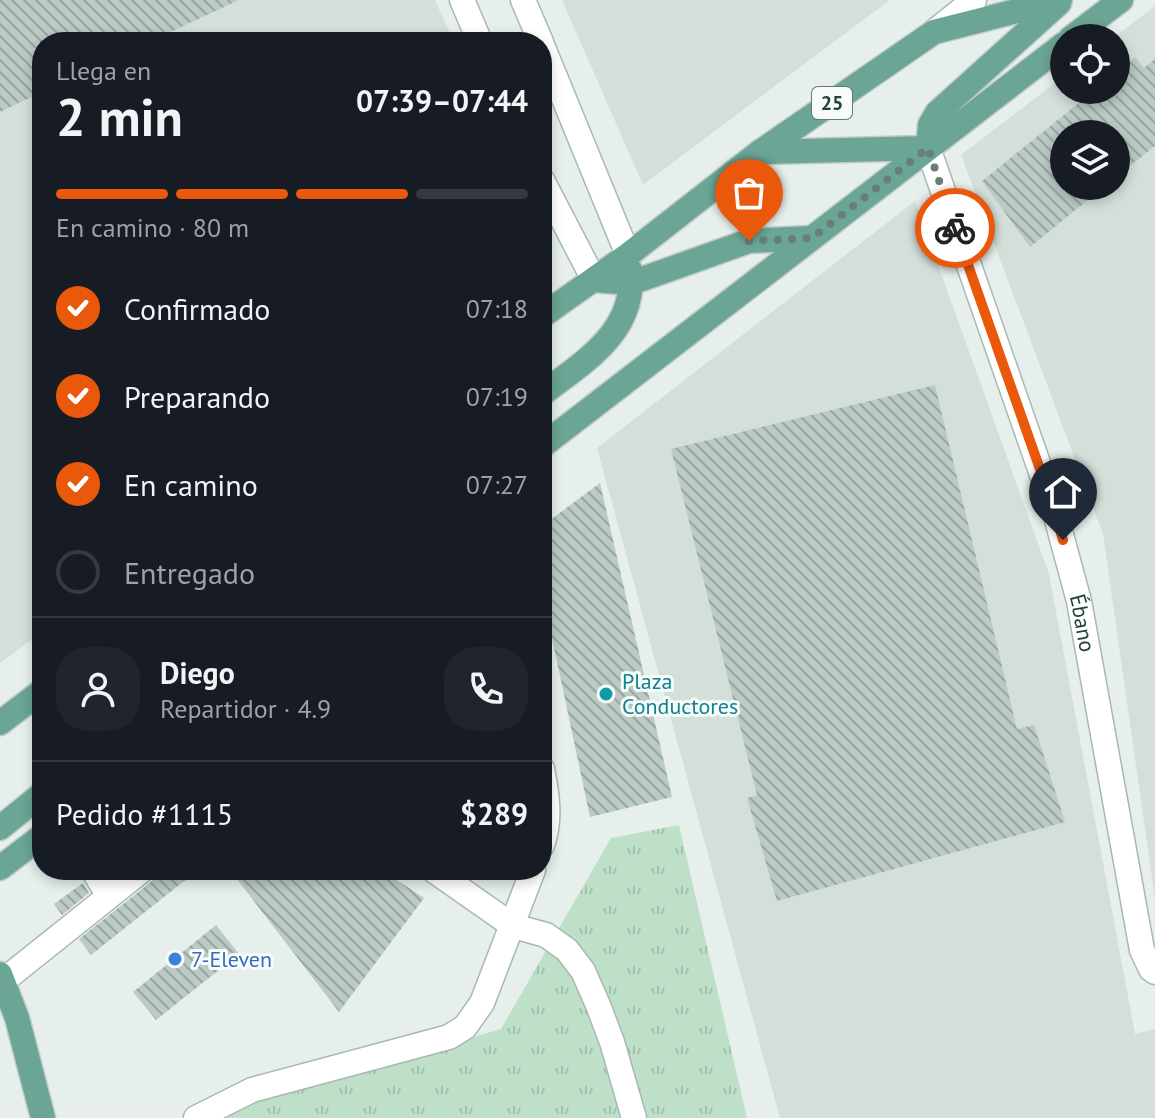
<!DOCTYPE html>
<html lang="es">
<meta charset="utf-8">
<style>
:root{--surface:#171b24;--page:#20242c;--text:#f1f3f6;--muted:#9ea1a6;--line:#363941;--accent:#ea580c}
body{margin:0;font-family:"PT Sans",sans-serif;background:var(--page);color:var(--text);height:100vh;display:flex;flex-direction:column;font-size:30px;white-space:nowrap}
*{box-sizing:border-box;margin:0}
p{font-size:26px;color:var(--muted)}
.icon{flex:none;width:44px;height:44px;fill:none;stroke:currentColor;stroke-width:2;stroke-linecap:round;stroke-linejoin:round}
.map{position:relative;flex:1;overflow:hidden}
.drawer{position:absolute;left:32px;top:32px;width:520px;height:848px;display:flex;flex-direction:column;background:var(--surface);border-radius:32px;box-shadow:0 4px 12px #0003}
.drawer>*{flex:none}
.tools{position:absolute;left:1050px;top:24px;display:grid;gap:16px}
.tools a{display:grid;place-items:center;width:80px;height:80px;border-radius:50%;background:var(--surface);box-shadow:0 4px 12px #0003;font-size:40px}
.pin{position:absolute;display:grid;place-items:center;width:68px;height:68px;color:#fff;margin:-82px -34px;border-radius:50% 50% 50% 0;rotate:-45deg;box-shadow:0 0 8px #0007}
.pin .icon{rotate:45deg}
.courier{position:absolute;display:grid;place-items:center;width:80px;height:80px;margin:-40px;border:6px solid #ea580c;border-radius:50%;background:#fff;color:#222;box-shadow:0 2px 10px #0007}
.head em{font-style:normal;font-weight:700}
.head div{display:flex;flex-direction:column-reverse}
.head{display:flex;align-items:center;justify-content:space-between;height:136px;padding:0 24px}
h1{font-size:52px;font-weight:700;line-height:60px}
.bar{display:grid;grid-template-columns:repeat(4,1fr);gap:12px 8px;align-content:center;height:96px;padding:0 24px}
.bar i{height:10px;border-radius:6px;background:var(--line)}
.bar .current{background:var(--accent)}
.bar p{grid-column:span 4}
.line{display:flex;align-items:center;gap:20px;padding:0 24px;border-top:2px solid var(--line)}
.line div{flex:1}
.round{display:grid;place-items:center;flex:none;width:84px;height:84px;border-radius:32px;background:var(--page)}
ol{padding:0 24px;list-style:none}
li{display:flex;align-items:center;gap:24px;height:88px}
li p{margin-inline-start:auto}
li .icon{padding:8px;border-radius:50%;background:var(--accent);color:#fff;stroke-width:4}
li:last-child{color:var(--muted)}
li i{width:44px;height:44px;border:4px solid var(--line);border-radius:50%}
.map>svg:first-child{display:block}
.built{fill:#d4dfda;fill-rule:evenodd}
.grass{fill:url(#grass-tufts)}
.building{fill:url(#building-back-hatch)}
.lines{fill:none;stroke-linecap:round;stroke-linejoin:round}
.minor-casing{stroke:#a8b8b2;stroke-width:27}
.major-casing{stroke:#c2cac8;stroke-width:27}
.minor{stroke:#fff;stroke-width:24}
.major{stroke:#6aa596;stroke-width:24}
.done{stroke:#687f78;stroke-width:8;stroke-dasharray:0 14.4}
.route{stroke:#ea580c;stroke-width:10}
.culture-dot{fill:#0f9aa8;stroke:#f7fbf9;stroke-width:3}
.shop-dot{fill:#3f7fe0;stroke:#f7fbf9;stroke-width:3}
.labels{text-anchor:middle;stroke-width:6;stroke-linejoin:round;paint-order:stroke}
.shield{fill:#f7fbf9;stroke:#637a73;stroke-width:2}
.shield-label{font-size:20px;font-weight:bold;fill:#24423a}
.street-label{font-size:22px;fill:#24423a;stroke:#f7fbf9}
.culture-label{font-size:22px;fill:#0d838f;stroke:#f7fbf9;text-anchor:start}
.shop-label{font-size:22px;fill:#366cbe;stroke:#f7fbf9;text-anchor:start}
</style>
<div class="map">
<svg width="1155" height="1118" viewBox="0 0 1155 1118">
<defs>
<pattern id="grass-tufts" width="24" height="20" patternUnits="userSpaceOnUse" patternTransform="scale(2)"><rect width="24" height="20" fill="#bfe0c8"/><path d="M3 7l-1-3M5 7V3M7 7l1-3M15 17l-1-3M17 17v-4M19 17l1-3" fill="none" stroke="#a4c1ad"/></pattern>
<pattern id="building-back-hatch" width="6" height="6" patternUnits="userSpaceOnUse" patternTransform="scale(2)"><rect width="6" height="6" fill="#bbcac4"/><path d="M-1 5l2 2M0 0l6 6M5-1l2 2" fill="none" stroke="#98a6a0"/></pattern>
</defs>
<rect width="100%" height="100%" fill="#e6efeb"/>
<g class="built">
<path d="M 0,0 L 435,0 L 454,42 L 42,42 L 42,632 L 0,663 Z"/>
<path d="M 562,0 L 890,0 L 643,185 Z"/>
<path d="M 1155,6 L 1155,899 L 1103,534 L 961,155 L 1064,76 L 1064,90 L 1116,90 L 1116,38 L 1113,38 ZM 1064,134 L 1116,134 L 1116,186 L 1064,186 Z"/>
<path d="M 915,201 L 1049,574 L 1135,1034 L 1155,1029 L 1155,1118 L 780,1118 L 597,448 Z"/>
</g>
<path class="grass" d="M 679,825 L 747,1118 L 196,1118 L 501,1029 L 611,838 Z"/>
<g class="building">
<path d="M 0,0 L 239,0 L 149,42 L 42,42 L 42,92 L 0,112 Z"/>
<path d="M 1135,57 L 1144,68 L 1155,59 L 1155,146 L 1116,177 L 1116,134 L 1064,134 L 1064,186 L 1105,186 L 1030,247 L 982,181 L 1095,90 L 1116,90 L 1116,73 Z"/>
<path d="M 935,385 L 1017,729 L 1034,725 L 1065,822 L 777,901 L 747,798 L 757,795 L 671,449 Z"/>
<path d="M 600,483 L 672,797 L 590,817 L 542,591 L 542,526 Z"/>
<path d="M 157,870 L 198,870 L 91,955 L 79,939 L 151,882 L 156,876 Z"/>
<path d="M 230,870 L 382,870 L 424,898 L 339,1012 Z"/>
<path d="M 83,883 L 89,893 L 62,915 L 54,904 Z"/>
<path d="M 216,925 L 239,954 L 156,1020 L 133,992 Z"/>
</g>
<g class="lines">
<defs>
<g id="minor">
<path d="M 462,0 L 480,42"/>
<path d="M 523,0 L 541,42"/>
<path d="M 934,32 L 974,0"/>
<path d="M 542,45 L 628,255"/>
<path id="s1" d="M 928,148 L 1054,509 L 1079,601 L 1142,950 L 1151,969 L 1155,972"/>
<path d="M 542,180 L 594,280"/>
<path d="M 542,769 C 547,794 551,820 542,845"/>
<path d="M 93,870 L 109,896"/>
<path d="M 433,870 L 513,926 L 546,935 L 567,950 L 583,971 L 598,1005 L 612,1042 L 634,1118"/>
<path d="M 3,981 L 142,870"/>
<path d="M 196,1118 L 252,1090 L 449,1037 L 465,1027 L 482,1003 L 533,870"/>
</g>
<g id="major">
<path d="M 1071,38 L 1121,0"/>
<path d="M 928,148 L 930,125 L 937,113 L 1059,3"/>
<path d="M 760,152 L 928,148"/>
<path d="M 594,280 L 631,283 L 749,241 L 812,238"/>
<path d="M 542,316 L 628,255 L 760,152 L 934,32 L 1060,0"/>
<path d="M 542,394 C 585,361 637,331 630,270"/>
<path d="M 542,446 L 1064,44"/>
<path d="M 0,723 L 42,691"/>
<path d="M 0,828 L 42,794"/>
<path d="M 0,868 L 42,836"/>
<path d="M 0,974 L 17,1018 L 43,1118"/>
</g>
</defs>
<use href="#minor" class="minor-casing"/>
<use href="#major" class="major-casing"/>
<use href="#minor" class="minor"/>
<use href="#major" class="major"/>
</g>
<g class="lines">
<path class="done" d="M 749,241 L 812,238 L 928,148 L 955,228"/>
<path class="route" d="M 955,228 L 1054,509 L 1063,540"/>
</g>
<circle class="culture-dot" cx="606" cy="694" r="8"/>
<circle class="shop-dot" cx="175" cy="959" r="8"/>
<g class="labels">
<rect class="shield" x="812" y="87" width="40" height="32" rx="6"/>
<g class="shield-label">
<text x="832" y="110">25</text>
</g>
<g class="street-label">
<text dy="8" stroke="none"><textPath href="#s1" startOffset="500">Ébano</textPath></text>
</g>
<g class="culture-label">
<text x="622" y="689">Plaza<tspan x="622" dy="25">Conductores</tspan></text>
</g>
<g class="shop-label">
<text x="191" y="967">7-Eleven</text>
</g>
</g>
</svg>
<div class="tools">
<a><svg class="icon" aria-label="locate" viewBox="0 0 24 24"><circle cx="12" cy="12" r="6"/><path d="M12 2v4M12 18v4M2 12h4M18 12h4"/></svg></a>
<a><svg class="icon" aria-label="layers" viewBox="0 0 24 24"><path d="M12 4l9 5-9 5-9-5zM3 14l9 5 9-5"/></svg></a>
</div>
<div class="pin" style="left:749px;top:241px;background:#ea580c"><svg class="icon" aria-label="bag" viewBox="0 0 24 24"><path d="M5 8h14l-1 12H6zM9 8a3 3 0 0 1 6 0"/></svg></div>
<div class="pin" style="left:1063px;top:540px;background:#1f2937"><svg class="icon" aria-label="home" viewBox="0 0 24 24"><path d="M3 11l9-7 9 7M6 9v11h12V9"/></svg></div>
<div class="courier" style="left:955px;top:228px"><svg class="icon" aria-label="bike" viewBox="0 0 24 24"><circle cx="6" cy="16" r="4"/><circle cx="18" cy="16" r="4"/><path d="M6 16l4-8h5l3 8M10 8l3 8H6M13 5h3"/></svg></div>
<section class="drawer">
<div class="head"><div><h1>2 min</h1><p>Llega en</p></div><em>07:39–07:44</em></div>
<div class="bar"><i class="current"></i><i class="current"></i><i class="current"></i><i></i><p>En camino · 80 m</p></div>
<ol>
<li><svg class="icon" aria-label="check" viewBox="0 0 24 24"><path d="M5 12l5 5 9-10"/></svg>Confirmado<p>07:18</p></li>
<li><svg class="icon" aria-label="check" viewBox="0 0 24 24"><path d="M5 12l5 5 9-10"/></svg>Preparando<p>07:19</p></li>
<li><svg class="icon" aria-label="check" viewBox="0 0 24 24"><path d="M5 12l5 5 9-10"/></svg>En camino<p>07:27</p></li>
<li><i></i>Entregado</li>
</ol>
<div class="line" style="height:144px"><a class="round"><svg class="icon" aria-label="person" viewBox="0 0 24 24"><circle cx="12" cy="8" r="4"/><path d="M4 21q1-7 8-7t8 7"/></svg></a><div><b>Diego</b><p>Repartidor · 4.9</p></div><a class="round"><svg class="icon" aria-label="phone" viewBox="0 0 24 24"><path d="M5 4h4l2 5-3 2q2 4 5 5l2-3 5 2v4C11 20 4 13 5 4z"/></svg></a></div>
<div class="line" style="height:104px"><div>Pedido #1115</div><b>$289</b></div>
</section>
</div>
